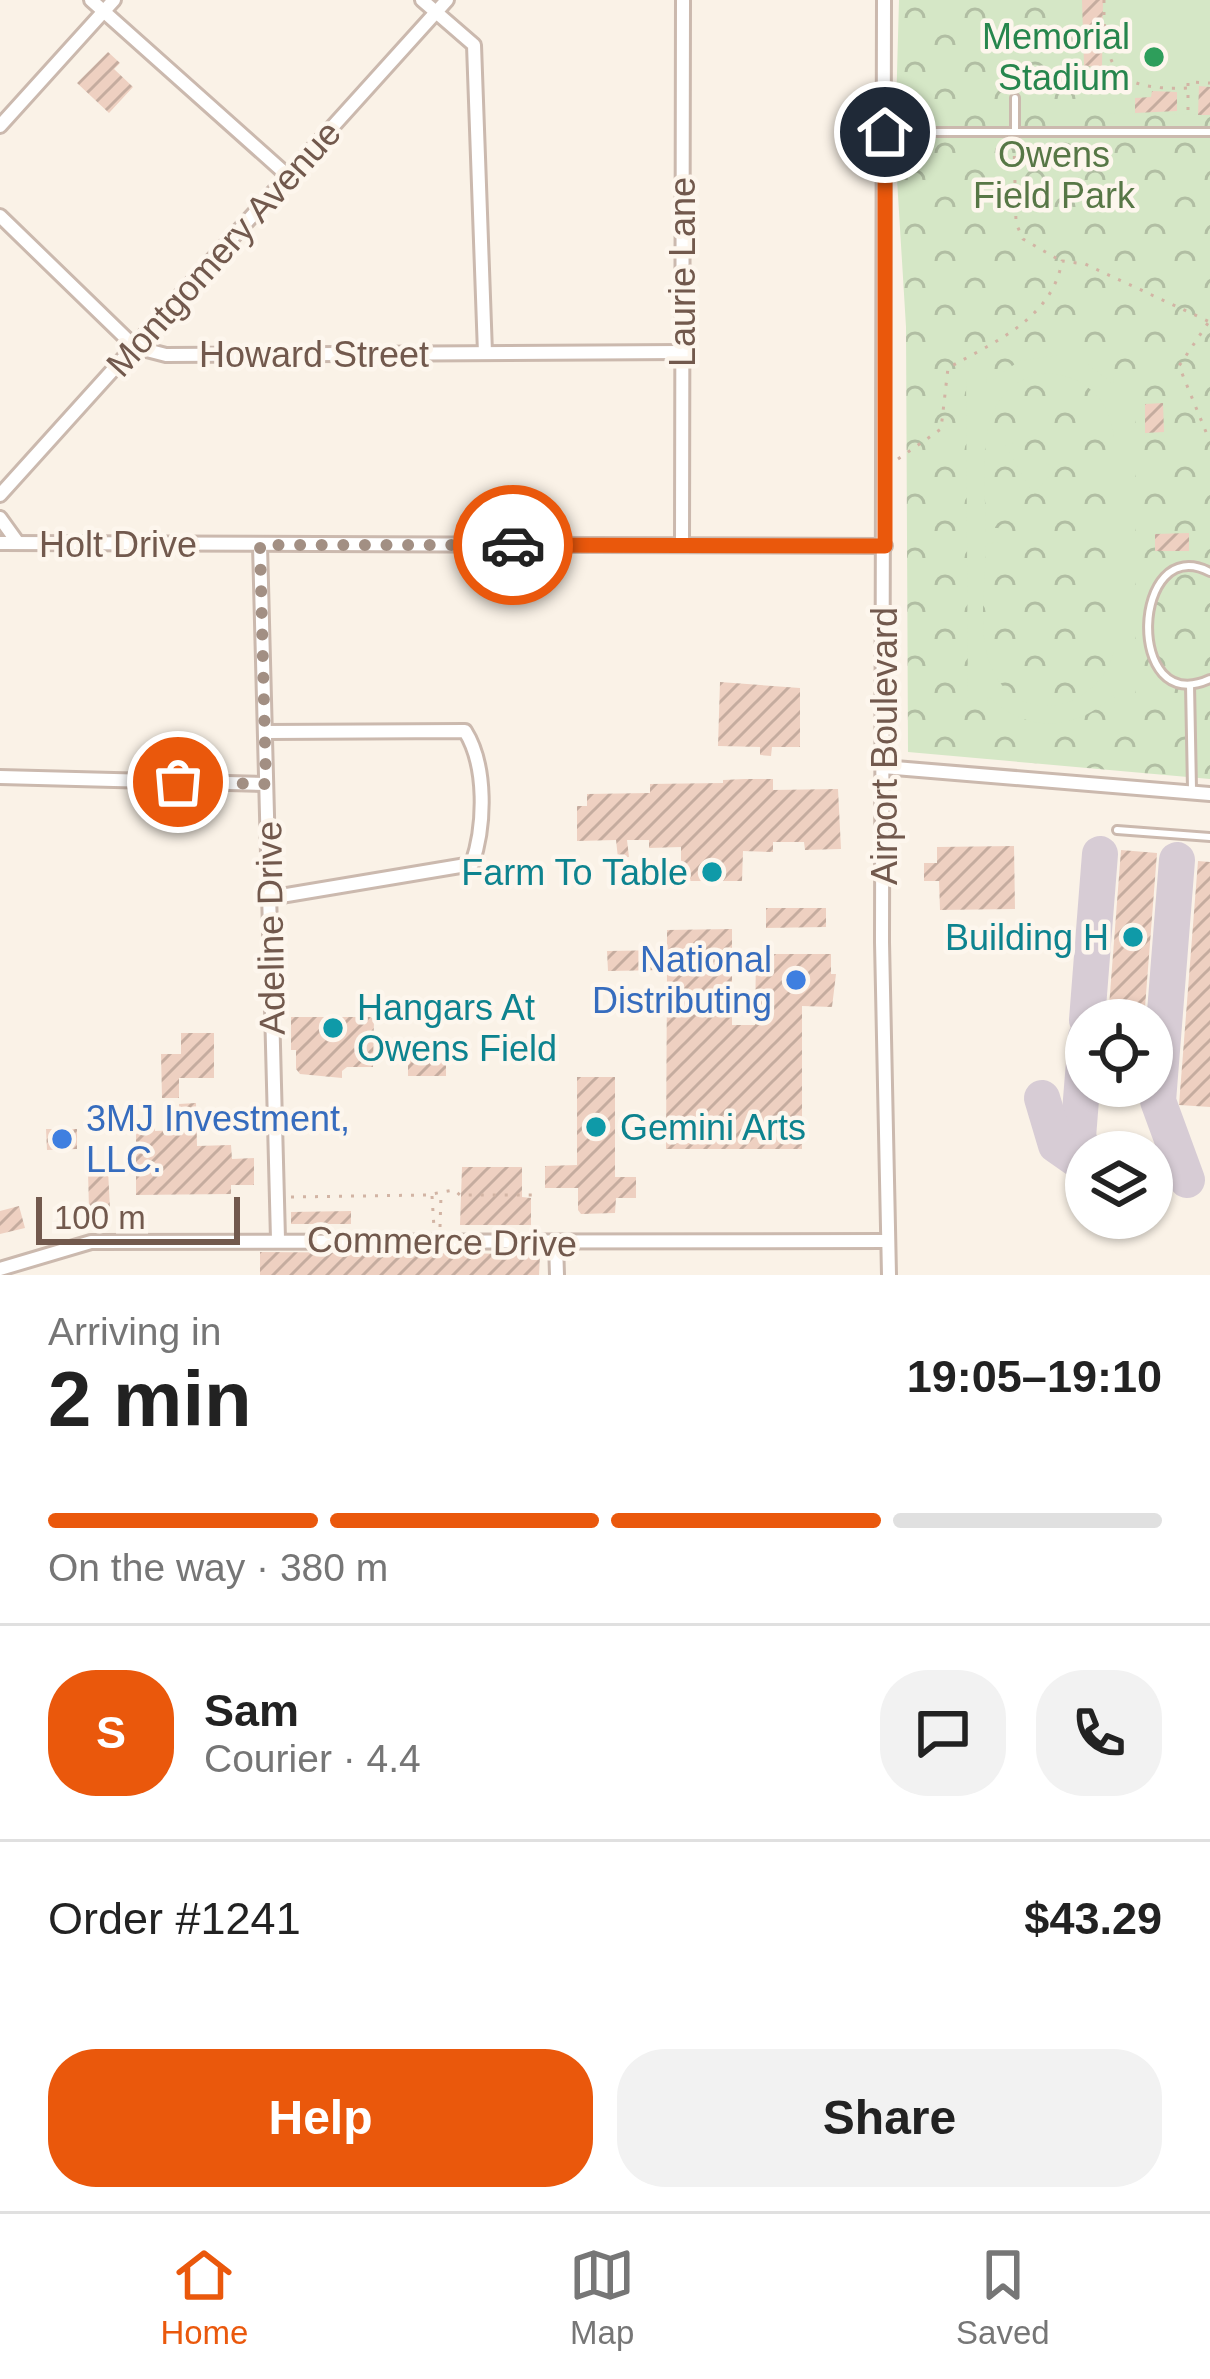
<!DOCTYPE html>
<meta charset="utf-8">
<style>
:root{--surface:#fff;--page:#f2f2f2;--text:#222;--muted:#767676;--line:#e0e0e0;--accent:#ea580c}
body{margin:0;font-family:Arial,sans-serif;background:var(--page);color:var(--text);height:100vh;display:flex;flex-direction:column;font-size:45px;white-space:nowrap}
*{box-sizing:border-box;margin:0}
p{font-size:39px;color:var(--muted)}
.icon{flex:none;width:66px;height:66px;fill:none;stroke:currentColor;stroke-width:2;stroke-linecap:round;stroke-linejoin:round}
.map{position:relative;height:1275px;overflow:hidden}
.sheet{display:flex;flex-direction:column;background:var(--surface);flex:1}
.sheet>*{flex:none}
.tools{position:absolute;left:1065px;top:999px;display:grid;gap:24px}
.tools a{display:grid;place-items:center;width:108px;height:108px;border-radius:50%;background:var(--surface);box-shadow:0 3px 9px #0004;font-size:60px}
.scale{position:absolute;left:36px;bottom:30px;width:204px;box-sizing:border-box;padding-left:12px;border:6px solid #72594d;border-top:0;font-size:33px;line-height:42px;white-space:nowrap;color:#72594d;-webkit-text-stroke:9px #fdf6ed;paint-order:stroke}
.pin{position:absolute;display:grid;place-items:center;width:102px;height:102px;color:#fff;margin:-51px;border:6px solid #fff;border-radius:50%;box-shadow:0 3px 12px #0007}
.courier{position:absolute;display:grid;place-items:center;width:120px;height:120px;margin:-60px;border:9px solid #ea580c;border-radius:50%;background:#fff;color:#222;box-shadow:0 3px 15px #0007}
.overview em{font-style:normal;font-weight:600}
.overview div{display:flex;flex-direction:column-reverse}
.overview{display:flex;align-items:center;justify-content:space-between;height:204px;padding:0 48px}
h1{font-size:78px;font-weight:600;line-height:90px}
.bar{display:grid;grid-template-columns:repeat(4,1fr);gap:18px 12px;align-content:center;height:144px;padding:0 48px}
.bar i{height:15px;border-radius:9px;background:var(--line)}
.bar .current{background:var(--accent)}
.bar p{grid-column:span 4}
.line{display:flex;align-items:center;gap:30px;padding:0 48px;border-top:3px solid var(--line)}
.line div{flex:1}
.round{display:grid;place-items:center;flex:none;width:126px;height:126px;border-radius:48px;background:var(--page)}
.primary-button{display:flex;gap:24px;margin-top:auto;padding:24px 48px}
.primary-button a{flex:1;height:138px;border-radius:48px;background:var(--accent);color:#fff;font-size:48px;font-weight:600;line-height:138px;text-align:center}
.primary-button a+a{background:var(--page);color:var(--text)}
.dock{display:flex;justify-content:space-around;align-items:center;height:168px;border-top:3px solid var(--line);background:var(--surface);font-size:33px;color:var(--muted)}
.dock a{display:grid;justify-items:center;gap:6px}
.dock .current{color:var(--accent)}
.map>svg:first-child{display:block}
.park{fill:url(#park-crowns)}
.pitch{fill:#d5e7c6;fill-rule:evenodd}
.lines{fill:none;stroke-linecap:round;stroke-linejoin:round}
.taxiway{stroke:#d7ccd5;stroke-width:36}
.building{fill:url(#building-hatch)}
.lane-casing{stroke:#cbb9ae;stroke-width:12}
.street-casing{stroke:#cbb9ae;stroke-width:18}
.path{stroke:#d2b4a4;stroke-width:3;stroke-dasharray:3 9;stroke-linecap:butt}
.lane{stroke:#fff;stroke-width:6}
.street{stroke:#fff;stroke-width:12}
.done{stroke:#a28f83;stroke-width:12;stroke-dasharray:0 21.6}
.route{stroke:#ea580c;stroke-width:15}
.leisure-dot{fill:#2e9e5b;stroke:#fdf6ed;stroke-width:4.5}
.culture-dot{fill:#0f9aa8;stroke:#fdf6ed;stroke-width:4.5}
.shop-dot{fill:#3f7fe0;stroke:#fdf6ed;stroke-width:4.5}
.labels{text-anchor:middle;stroke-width:9;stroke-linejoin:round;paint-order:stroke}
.leisure-label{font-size:36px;fill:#27864d;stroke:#fdf6ed;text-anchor:end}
.park-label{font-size:36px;fill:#577746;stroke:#fdf6ed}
.street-label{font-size:36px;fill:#72594d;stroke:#fdf6ed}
.culture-label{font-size:36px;fill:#0d838f;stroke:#fdf6ed;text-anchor:end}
.shop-label{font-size:36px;fill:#366cbe;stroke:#fdf6ed;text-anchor:end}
</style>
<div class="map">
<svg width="1210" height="1275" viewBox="0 0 1210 1275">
<defs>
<pattern id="park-crowns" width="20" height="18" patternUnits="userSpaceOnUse" patternTransform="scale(3)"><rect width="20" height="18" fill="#d5e7c6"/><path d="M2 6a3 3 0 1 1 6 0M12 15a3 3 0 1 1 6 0" fill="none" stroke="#b1bea3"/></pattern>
<pattern id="building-hatch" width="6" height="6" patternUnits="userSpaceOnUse" patternTransform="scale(3)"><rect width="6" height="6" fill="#eed0c1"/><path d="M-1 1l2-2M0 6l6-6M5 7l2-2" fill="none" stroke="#c5ac9f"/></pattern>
</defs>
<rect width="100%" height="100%" fill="#faf2e7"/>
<path class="park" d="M 899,0 L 1210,0 L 1210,779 L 908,752 L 906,327 L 895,146 Z"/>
<g class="pitch">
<path d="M 1098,0 L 1210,0 L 1210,115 L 1099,113 Z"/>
<path d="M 1058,355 L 1086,363 L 1113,384 L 1114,376 L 1135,376 L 1135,704 L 1115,704 L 1114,695 C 1075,732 1026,734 988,696 L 987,704 L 968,704 L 966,376 L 986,376 L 987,384 L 1019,361 ZM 1046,373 C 1084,375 1110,399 1114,437 L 1114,652 C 1097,713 1014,729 990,664 C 977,629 986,581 986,544 L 999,542 L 998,528 L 988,528 L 986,534 C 986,475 968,385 1046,373 Z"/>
<path d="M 1009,441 L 1056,469 L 1033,494 L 1005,445 Z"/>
</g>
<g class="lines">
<g class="taxiway">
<path d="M 1177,860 L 1158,1101 L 1187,1180"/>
<path d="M 1087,1020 L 1100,854"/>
<path d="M 1086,1037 L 1078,1137 L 1086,1157"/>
<path d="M 1042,1098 L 1056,1145 L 1086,1166"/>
</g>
</g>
<g class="building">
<path d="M 1082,0 L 1103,0 L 1102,67 L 1084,66 Z"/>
<path d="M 108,52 L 120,63 L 114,69 L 133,87 L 109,113 L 77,83 Z"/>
<path d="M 1199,86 L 1210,87 L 1210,115 L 1198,115 Z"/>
<path d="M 1152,91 L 1177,92 L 1177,111 L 1135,113 L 1135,98 L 1151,97 Z"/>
<path d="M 1163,403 L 1164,432 L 1145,433 L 1145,404 Z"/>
<path d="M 1189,533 L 1189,551 L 1155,551 L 1155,534 Z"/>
<path d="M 720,682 L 800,688 L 800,747 L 772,747 L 771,756 L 760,755 L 760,747 L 718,746 Z"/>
<path d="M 745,779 L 773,779 L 773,790 L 838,789 L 841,849 L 805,850 L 804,842 L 773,842 L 773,852 L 743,851 L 742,881 L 681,881 L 681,847 L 649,848 L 649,840 L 627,840 L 629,857 L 618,858 L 616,840 L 577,841 L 577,806 L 587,806 L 587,794 L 650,793 L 650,784 L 723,783 L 723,780 Z"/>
<path d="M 1014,846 L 1015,909 L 940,910 L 939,881 L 924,881 L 924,863 L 937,863 L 937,847 Z"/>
<path d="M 1121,850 L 1157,853 L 1144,1020 L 1108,1020 Z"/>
<path d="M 1198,861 L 1210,862 L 1210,1107 L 1179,1105 Z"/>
<path d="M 766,908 L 826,908 L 826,927 L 766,928 Z"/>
<path d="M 732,929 L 732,1025 L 755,1025 L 756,954 L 831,954 L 831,974 L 836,974 L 832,1007 L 802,1006 L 802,1149 L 666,1149 L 667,970 L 608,971 L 607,951 L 667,950 L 667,930 Z"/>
<path d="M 291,1017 L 370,1017 L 374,1019 L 373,1067 L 347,1067 L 342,1071 L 342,1078 L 300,1074 L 296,1069 L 296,1050 L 291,1050 Z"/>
<path d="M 181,1033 L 214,1033 L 214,1078 L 179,1078 L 179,1098 L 162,1098 L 161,1054 L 181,1054 Z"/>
<rect x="408" y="1050" width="38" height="26"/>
<path d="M 577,1077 L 615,1077 L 615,1177 L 636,1177 L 636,1198 L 616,1198 L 615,1213 L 581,1214 L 578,1210 L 578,1188 L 545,1188 L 545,1166 L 577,1165 Z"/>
<path d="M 1103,1086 L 1139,1086 L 1138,1103 L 1102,1101 Z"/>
<path d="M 196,1103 L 197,1146 L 231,1145 L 232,1159 L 254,1158 L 254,1185 L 231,1185 L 231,1194 L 136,1195 L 136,1123 L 155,1122 L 155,1131 L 180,1130 L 179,1104 Z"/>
<path d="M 46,1129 L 77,1129 L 77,1149 L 47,1150 Z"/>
<path d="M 462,1167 L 522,1167 L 522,1197 L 531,1198 L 531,1225 L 460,1225 Z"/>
<path d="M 88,1170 L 108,1170 L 110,1209 L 89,1210 Z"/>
<path d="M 19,1206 L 25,1228 L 0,1234 L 0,1211 Z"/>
<path d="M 351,1211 L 351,1224 L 291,1224 L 291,1212 Z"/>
<path d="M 260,1252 L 540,1254 L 539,1275 L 260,1275 Z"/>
</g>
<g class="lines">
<defs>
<g id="lane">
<path d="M 1015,98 L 1015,130"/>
<path d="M 885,132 L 1210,132"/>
<path d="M 1210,572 C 1131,531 1124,719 1210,679"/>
<path d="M 1190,685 L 1192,789"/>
<path d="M 1117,830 L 1210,837"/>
</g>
<g id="street">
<path d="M 91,0 L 287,175"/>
<path d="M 422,0 L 474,45 L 485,353"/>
<path d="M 884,0 L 882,942 L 889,1275"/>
<path d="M 0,126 L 114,0"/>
<path d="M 0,216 L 135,347 L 166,355 L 682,352"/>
<path d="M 0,495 L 447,0"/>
<path d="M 0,518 L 18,543"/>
<path d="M 0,543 L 885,546"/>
<path d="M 682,544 L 683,0"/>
<path d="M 260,545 L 278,1239"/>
<path d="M 265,732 L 465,731 C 487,766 485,826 472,864 L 269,898"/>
<path d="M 883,767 L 1210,794"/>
<path d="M 0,777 L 266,784"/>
<path d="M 556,1243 L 557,1275"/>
<path d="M 0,1269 L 91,1242 L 888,1241"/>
</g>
</defs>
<use href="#lane" class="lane-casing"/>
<use href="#street" class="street-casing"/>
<g class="path">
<path d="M 1104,0 C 1103,68 1114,91 1188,88"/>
<path d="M 1188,110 L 1188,82 L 1210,83"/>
<path d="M 1014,144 L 1016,223 L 1023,239 L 1061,261"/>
<path d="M 1206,432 L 1179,366 L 1208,323"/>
<path d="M 898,459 L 941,429 L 948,368 C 994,342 1052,319 1062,261 L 1085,264 L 1210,322"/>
<path d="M 432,1196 L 434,1228"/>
<path d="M 291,1197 L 426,1195 L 454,1190 L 460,1195 L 537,1195"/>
<path d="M 440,1227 L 441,1195"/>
</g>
<use href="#lane" class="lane"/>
<use href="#street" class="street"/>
</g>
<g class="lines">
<path class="done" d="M 178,782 L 266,784 L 260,545 L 513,545"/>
<path class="route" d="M 513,545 L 885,546 L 885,132"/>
</g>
<circle class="leisure-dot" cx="1154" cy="57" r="12"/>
<g class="culture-dot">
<circle cx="712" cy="872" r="12"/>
<circle cx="1133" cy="937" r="12"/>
<circle cx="333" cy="1028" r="12"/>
<circle cx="596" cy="1127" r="12"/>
</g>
<g class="shop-dot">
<circle cx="796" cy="980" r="12"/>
<circle cx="62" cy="1139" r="12"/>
</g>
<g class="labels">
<g class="leisure-label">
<text x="1130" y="49">Memorial<tspan x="1130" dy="41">Stadium</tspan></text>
</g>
<g class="park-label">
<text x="1054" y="167">Owens<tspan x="1054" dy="41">Field Park</tspan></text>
</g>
<g class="street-label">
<text transform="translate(223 248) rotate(-48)" y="13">Montgomery Avenue</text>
<text transform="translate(682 272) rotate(-90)" y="13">Laurie Lane</text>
<text x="314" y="367">Howard Street</text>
<text x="118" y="557">Holt Drive</text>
<text transform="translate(884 746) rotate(-90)" y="13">Airport Boulevard</text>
<text transform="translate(270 928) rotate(-91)" y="13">Adeline Drive</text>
<text transform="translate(442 1241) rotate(1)" y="13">Commerce Drive</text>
</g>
<g class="culture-label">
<text x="688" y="885">Farm To Table</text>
<text x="1109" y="950">Building H</text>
<text x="357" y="1020" text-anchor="start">Hangars At<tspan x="357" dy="41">Owens Field</tspan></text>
<text x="620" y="1140" text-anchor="start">Gemini Arts</text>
</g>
<g class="shop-label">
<text x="772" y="972">National<tspan x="772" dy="41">Distributing</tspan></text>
<text x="86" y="1131" text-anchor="start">3MJ Investment,<tspan x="86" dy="41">LLC.</tspan></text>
</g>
</g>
</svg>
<div class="tools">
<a><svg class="icon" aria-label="locate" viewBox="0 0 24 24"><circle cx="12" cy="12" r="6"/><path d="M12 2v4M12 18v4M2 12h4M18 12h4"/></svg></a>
<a><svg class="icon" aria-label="layers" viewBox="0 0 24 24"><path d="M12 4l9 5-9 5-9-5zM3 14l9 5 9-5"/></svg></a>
</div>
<div class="scale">100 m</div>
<div class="pin" style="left:178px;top:782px;background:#ea580c"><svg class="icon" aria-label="bag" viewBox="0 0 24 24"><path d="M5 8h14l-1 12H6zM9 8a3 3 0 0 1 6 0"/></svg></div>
<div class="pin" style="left:885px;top:132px;background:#1f2937"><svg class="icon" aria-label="home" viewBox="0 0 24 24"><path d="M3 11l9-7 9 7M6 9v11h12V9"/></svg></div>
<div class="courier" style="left:513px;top:545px"><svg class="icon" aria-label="car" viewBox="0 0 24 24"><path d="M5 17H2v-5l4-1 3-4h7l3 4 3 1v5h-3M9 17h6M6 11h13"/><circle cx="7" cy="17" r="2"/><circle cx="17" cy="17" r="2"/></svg></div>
</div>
<section class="sheet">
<div class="overview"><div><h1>2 min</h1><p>Arriving in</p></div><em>19:05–19:10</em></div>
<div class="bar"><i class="current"></i><i class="current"></i><i class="current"></i><i></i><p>On the way · 380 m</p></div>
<div class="line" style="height:216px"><b class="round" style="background:var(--accent);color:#fff">S</b><div><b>Sam</b><p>Courier · 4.4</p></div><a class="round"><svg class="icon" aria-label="chat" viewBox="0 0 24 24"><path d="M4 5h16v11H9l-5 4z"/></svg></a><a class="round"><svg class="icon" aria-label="phone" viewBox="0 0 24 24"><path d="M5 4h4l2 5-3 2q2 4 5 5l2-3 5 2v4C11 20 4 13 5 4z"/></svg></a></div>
<div class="line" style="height:156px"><div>Order #1241</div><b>$43.29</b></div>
<div class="primary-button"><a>Help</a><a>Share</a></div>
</section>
<nav class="dock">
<a class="current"><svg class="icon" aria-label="home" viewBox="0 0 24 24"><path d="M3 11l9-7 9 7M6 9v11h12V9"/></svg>Home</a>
<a><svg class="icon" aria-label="map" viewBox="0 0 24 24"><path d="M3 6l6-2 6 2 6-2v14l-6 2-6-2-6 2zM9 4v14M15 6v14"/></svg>Map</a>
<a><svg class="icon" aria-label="saved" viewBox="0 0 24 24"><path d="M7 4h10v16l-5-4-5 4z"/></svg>Saved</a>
</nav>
